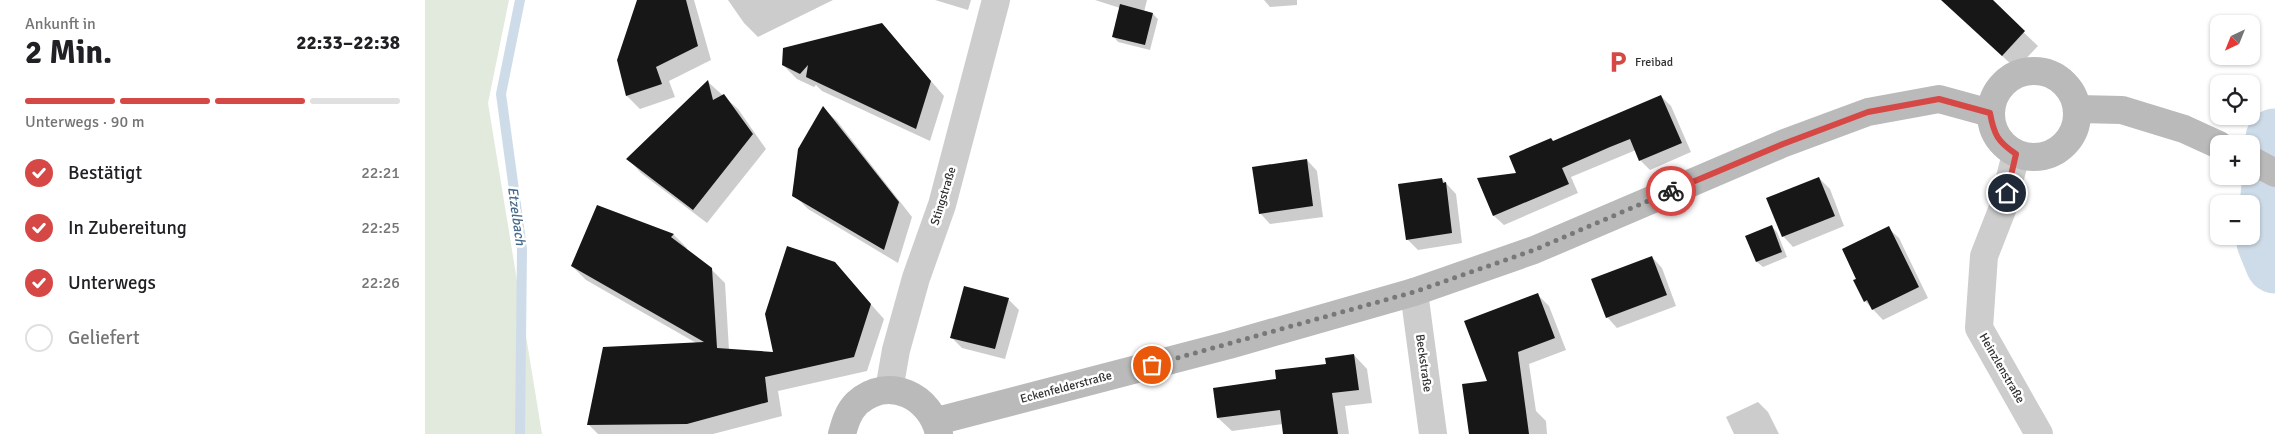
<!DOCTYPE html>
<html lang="de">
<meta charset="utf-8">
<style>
:root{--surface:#fff;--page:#f6f6f6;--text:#202124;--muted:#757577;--line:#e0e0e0;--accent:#d54845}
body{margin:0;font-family:Signika,sans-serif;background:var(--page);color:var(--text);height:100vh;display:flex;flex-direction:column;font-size:19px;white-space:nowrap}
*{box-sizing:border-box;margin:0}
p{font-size:16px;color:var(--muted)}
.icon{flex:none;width:28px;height:28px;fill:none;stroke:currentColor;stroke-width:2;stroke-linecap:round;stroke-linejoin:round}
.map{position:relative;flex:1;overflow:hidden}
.panel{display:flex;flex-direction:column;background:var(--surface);width:425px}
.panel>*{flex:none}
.needle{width:32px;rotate:223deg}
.buttons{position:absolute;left:1785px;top:15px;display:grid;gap:10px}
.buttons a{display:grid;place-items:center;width:50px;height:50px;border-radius:10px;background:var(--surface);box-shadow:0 1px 4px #0004;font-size:25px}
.pin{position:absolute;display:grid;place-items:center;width:42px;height:42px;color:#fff;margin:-21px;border:2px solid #fff;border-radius:50%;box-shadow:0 1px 5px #0007}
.courier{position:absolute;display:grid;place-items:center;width:50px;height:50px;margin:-25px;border:4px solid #d54845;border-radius:50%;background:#fff;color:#222;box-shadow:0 1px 6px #0007}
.head em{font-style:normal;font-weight:800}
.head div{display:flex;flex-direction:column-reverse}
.head{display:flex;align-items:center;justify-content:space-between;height:85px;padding:0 25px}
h1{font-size:32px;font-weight:800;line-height:38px}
.bar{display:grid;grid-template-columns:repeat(4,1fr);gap:8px 5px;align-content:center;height:60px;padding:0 25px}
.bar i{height:6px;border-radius:4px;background:var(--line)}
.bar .current{background:var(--accent)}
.bar p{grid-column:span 4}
ol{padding:0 25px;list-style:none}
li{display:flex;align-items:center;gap:15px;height:55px}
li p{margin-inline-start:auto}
li .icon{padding:5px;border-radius:50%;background:var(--accent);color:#fff;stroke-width:4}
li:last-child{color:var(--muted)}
li i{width:28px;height:28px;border:2px solid var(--line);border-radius:50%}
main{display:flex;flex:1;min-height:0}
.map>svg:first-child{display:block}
.green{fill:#e2e9dd}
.shadow{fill:#0003}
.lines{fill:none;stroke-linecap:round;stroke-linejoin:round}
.stream{stroke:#cedce9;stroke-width:10}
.river{stroke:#cedce9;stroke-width:59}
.building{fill:#171717}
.minor{stroke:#cdcdcd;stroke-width:28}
.secondary{stroke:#bababa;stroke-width:28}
.done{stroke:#787878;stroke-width:5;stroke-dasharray:0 9}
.route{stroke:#d54845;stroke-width:6}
.labels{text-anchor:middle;stroke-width:5;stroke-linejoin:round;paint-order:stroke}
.poi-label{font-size:12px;fill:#303030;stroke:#fff;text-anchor:start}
.street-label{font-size:12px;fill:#303030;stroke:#fff}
.water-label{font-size:14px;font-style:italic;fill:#466a8b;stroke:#fff}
</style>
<main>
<section class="panel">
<div class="head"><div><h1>2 Min.</h1><p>Ankunft in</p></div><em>22:33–22:38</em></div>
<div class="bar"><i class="current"></i><i class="current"></i><i class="current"></i><i></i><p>Unterwegs · 90 m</p></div>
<ol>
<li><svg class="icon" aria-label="check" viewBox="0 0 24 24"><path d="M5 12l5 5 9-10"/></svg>Bestätigt<p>22:21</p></li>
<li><svg class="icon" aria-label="check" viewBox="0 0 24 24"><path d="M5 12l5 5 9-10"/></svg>In Zubereitung<p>22:25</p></li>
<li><svg class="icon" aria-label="check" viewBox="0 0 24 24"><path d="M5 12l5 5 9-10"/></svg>Unterwegs<p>22:26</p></li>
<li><i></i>Geliefert</li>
</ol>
</section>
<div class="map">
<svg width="1850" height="434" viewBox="0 0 1850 434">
<rect width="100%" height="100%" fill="#fff"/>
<path class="green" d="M 0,0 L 84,0 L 63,103 L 117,434 L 0,434 Z"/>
<g class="shadow">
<path d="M 214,0 L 269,0 L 286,60 L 244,81 L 250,97 L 215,109 L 202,96 Z"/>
<path d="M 303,0 L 408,0 L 333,37 L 319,23 Z"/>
<path d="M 510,0 L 546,0 L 543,10 Z"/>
<path d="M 670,0 L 722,0 L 719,12 L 728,14 L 733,19 L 725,50 L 693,42 L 688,36 L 695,8 Z"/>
<path d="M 839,0 L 872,0 L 872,5 L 845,7 Z"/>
<path d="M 1518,0 L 1565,0 L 1613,46 L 1591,69 Z"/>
<path d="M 457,24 L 519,96 L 505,141 L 397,91 L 391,85 L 389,87 L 372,79 L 358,65 Z"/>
<path d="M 283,82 L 313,109 L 341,149 L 282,223 L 216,173 L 203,159 Z"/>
<path d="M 1236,96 L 1246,106 L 1266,152 L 1225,170 L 1215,160 L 1211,150 L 1146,177 L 1153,193 L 1079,225 L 1069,216 L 1054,179 L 1093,174 L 1128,142 Z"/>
<path d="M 398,108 L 412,121 L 487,217 L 473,263 L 383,209 L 369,195 Z"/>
<path d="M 882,160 L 892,171 L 898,217 L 845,224 L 835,213 Z"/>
<path d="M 1394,178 L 1405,189 L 1419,226 L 1368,247 L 1358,236 Z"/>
<path d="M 1017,179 L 1031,194 L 1037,243 L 993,250 L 982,239 Z"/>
<path d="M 172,207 L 249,235 L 262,248 L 261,250 L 286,269 L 300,283 L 304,350 L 350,353 L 410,264 L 459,319 L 442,371 L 353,391 L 357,416 L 288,434 L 173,434 L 164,425 L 273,344 L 161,280 L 147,266 Z"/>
<path d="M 1347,227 L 1352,232 L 1362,257 L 1338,267 L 1332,262 L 1322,237 Z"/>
<path d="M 1463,228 L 1474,238 L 1503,298 L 1458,320 L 1440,301 L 1432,279 Z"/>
<path d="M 1227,257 L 1237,268 L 1251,306 L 1192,328 L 1182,317 Z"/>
<path d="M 1112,294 L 1124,306 L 1141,350 L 1104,364 L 1111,411 L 1121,421 L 1122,434 L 1045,434 L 1064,382 Z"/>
<path d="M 583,299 L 594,310 L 580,359 L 537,348 L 526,337 Z"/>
<path d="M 929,355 L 942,369 L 947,403 L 920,406 L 924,434 L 859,434 L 858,424 L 807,431 L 793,418 L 789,389 L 852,381 Z"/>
<path d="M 1333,402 L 1343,412 L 1354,434 L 1309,434 L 1301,417 Z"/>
</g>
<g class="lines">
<path class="stream" d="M 95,0 L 76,94 L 97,249 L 95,434"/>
<path class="river" d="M 1850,138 L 1841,242 L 1850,264"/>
</g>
<g class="building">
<path d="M 212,0 L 261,0 L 273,46 L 231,67 L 237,84 L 201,96 L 192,60 Z"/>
<path d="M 1516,0 L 1568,0 L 1600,31 L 1577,56 Z"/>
<path d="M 695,4 L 728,13 L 720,45 L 687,37 Z"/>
<path d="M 457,23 L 506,81 L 491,129 L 381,77 L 383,65 L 375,74 L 357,65 L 358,48 Z"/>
<path d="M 283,80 L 288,100 L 299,94 L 328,134 L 268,210 L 201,159 Z"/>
<path d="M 1236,95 L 1257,143 L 1214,161 L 1205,139 L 1185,147 L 1137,168 L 1144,184 L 1068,216 L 1052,178 L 1091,173 L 1084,156 L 1126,138 L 1128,141 Z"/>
<path d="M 398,106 L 474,202 L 459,250 L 367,196 L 373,149 Z"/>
<path d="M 882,159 L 888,206 L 834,214 L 827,167 Z"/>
<path d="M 1394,177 L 1410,216 L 1357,237 L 1341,198 Z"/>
<path d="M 1017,178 L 1018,183 L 1021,182 L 1027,233 L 981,240 L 973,184 Z"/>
<path d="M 172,205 L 249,234 L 246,237 L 287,268 L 292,348 L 348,352 L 340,314 L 362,246 L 410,262 L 446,304 L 429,357 L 340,377 L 343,402 L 262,424 L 162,425 L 178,347 L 279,342 L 146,266 Z"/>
<path d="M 1347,225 L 1357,252 L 1331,262 L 1320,236 Z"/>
<path d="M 1464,226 L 1494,287 L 1447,310 L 1442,300 L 1439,302 L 1428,280 L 1431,279 L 1417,249 Z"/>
<path d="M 1227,256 L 1242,295 L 1181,318 L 1166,279 Z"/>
<path d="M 539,286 L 584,298 L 570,349 L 525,338 Z"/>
<path d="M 1113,293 L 1130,338 L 1093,352 L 1104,434 L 1044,434 L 1037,384 L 1062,381 L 1039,321 Z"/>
<path d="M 929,354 L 934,390 L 907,393 L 913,434 L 858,434 L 855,410 L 792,418 L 788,388 L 851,379 L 850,370 L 901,364 L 900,358 Z"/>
</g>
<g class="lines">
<g class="minor">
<path d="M 1591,154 L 1577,210 L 1559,256 L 1554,328 L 1614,434"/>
<path d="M 989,292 L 1008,434"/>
<path d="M 464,390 L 471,350 L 491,278 L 517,205 L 571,0"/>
</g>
<g class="secondary">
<circle cx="1609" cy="114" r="43"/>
<path d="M 1653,109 L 1697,110 L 1759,129 L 1794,145"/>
<path d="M 1826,160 L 1850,173"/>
<path d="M 512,421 L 804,345 L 989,292 L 1109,250 L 1357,144 L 1443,112 L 1514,99 L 1565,113"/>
<path d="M 417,434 C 420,423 423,412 432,403 C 464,375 506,396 514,434"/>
</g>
</g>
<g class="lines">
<path class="done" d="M 727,365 L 989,292 L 1109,250 L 1246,191"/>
<path class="route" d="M 1246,191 L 1358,144 L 1443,112 L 1514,99 L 1565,113 C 1569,135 1573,142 1591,154 L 1582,193"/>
</g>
<defs>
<symbol id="parking-bare" viewBox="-9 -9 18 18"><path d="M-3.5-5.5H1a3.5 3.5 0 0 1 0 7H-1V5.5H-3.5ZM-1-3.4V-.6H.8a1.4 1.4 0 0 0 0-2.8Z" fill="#d54845" stroke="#fff" stroke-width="2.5" paint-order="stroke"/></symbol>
</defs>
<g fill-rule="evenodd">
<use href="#parking-bare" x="1177" y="46" width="32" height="32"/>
</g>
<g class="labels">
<g class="poi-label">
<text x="1210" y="66">Freibad</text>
</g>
<g class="street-label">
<text transform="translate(518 196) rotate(-73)" y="4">Stingstraße</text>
<text transform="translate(999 363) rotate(82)" y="4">Beckstraße</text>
<text transform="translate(1577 368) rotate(60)" y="4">Heinzlenstraße</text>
<text transform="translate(641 387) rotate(-15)" y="4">Eckenfelderstraße</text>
</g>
<g class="water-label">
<text transform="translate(92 216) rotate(82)" y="5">Etzelbach</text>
</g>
</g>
</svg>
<div class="buttons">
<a><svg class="needle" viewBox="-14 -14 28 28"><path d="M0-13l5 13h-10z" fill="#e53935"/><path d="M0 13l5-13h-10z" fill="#757577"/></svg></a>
<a><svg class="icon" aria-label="locate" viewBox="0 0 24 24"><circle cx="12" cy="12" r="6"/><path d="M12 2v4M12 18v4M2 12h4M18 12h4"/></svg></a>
<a>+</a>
<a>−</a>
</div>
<div class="pin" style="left:727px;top:365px;background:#ea580c"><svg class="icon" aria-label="bag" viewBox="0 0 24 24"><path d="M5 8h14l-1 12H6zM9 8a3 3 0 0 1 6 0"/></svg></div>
<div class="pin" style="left:1582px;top:193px;background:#1f2937"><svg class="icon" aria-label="home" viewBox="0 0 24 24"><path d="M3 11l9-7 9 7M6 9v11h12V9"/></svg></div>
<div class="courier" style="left:1246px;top:191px"><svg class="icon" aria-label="bike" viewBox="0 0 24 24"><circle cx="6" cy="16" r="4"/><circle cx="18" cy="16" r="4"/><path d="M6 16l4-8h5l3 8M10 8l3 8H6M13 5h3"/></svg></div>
</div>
</main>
